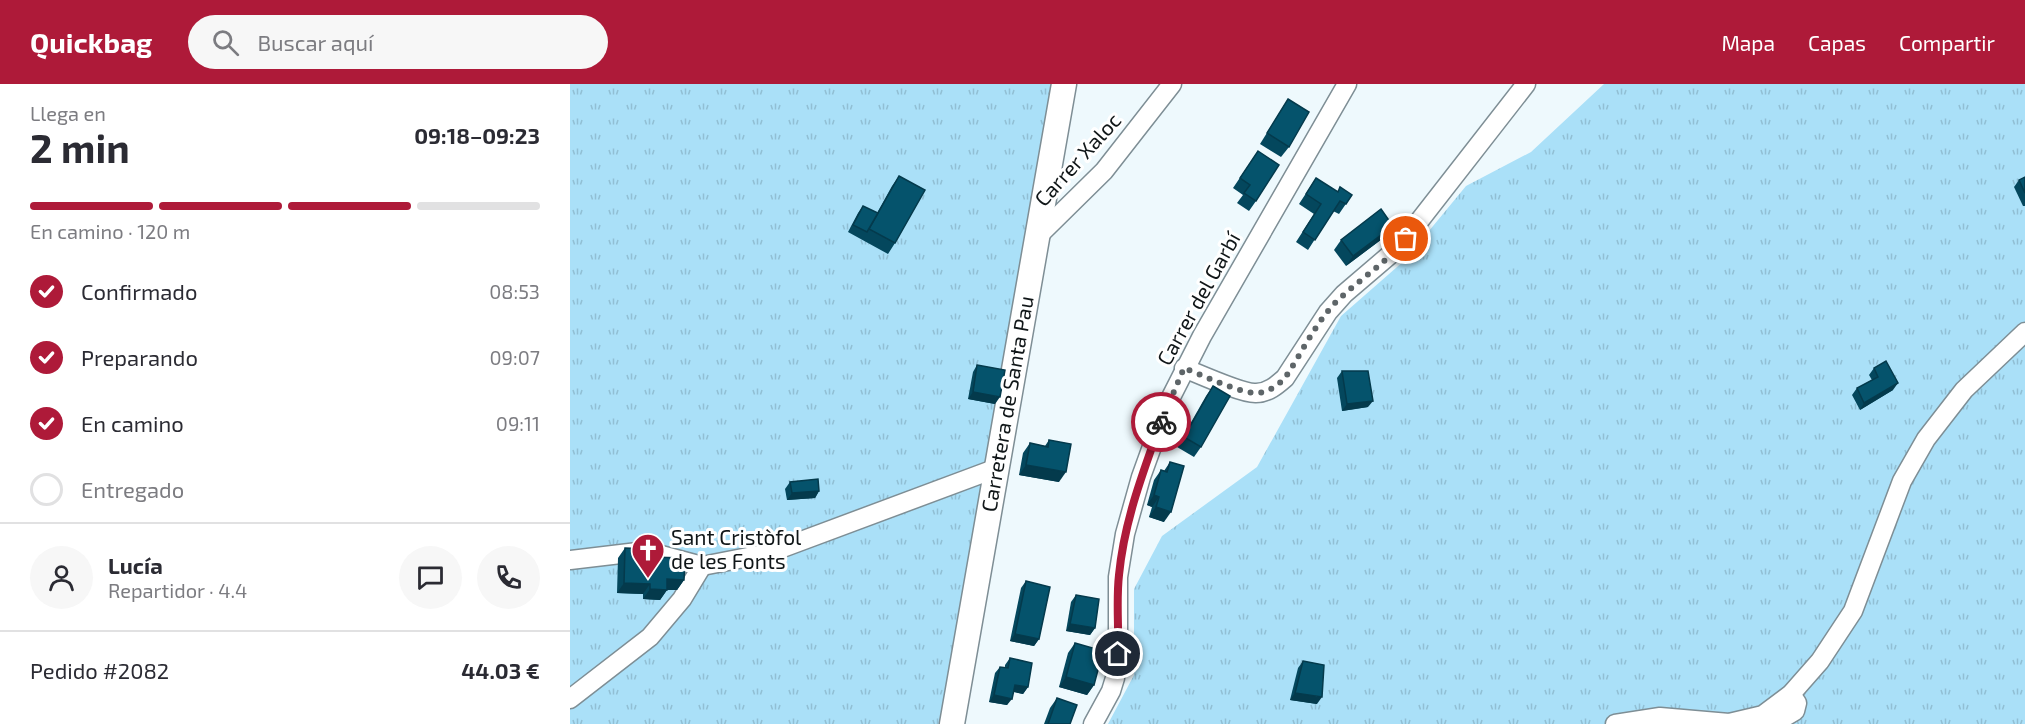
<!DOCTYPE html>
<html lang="es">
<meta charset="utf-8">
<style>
:root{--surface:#fff;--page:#f7f7f7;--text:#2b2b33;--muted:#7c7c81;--line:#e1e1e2;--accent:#ae1a39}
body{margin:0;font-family:"Exo 2",sans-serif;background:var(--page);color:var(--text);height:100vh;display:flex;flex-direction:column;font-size:22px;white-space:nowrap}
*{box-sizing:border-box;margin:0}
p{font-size:20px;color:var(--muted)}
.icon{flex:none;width:33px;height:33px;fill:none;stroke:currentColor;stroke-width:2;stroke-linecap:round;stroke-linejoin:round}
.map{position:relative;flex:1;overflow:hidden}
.panel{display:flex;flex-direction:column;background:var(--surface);width:570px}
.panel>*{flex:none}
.pin{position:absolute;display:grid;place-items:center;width:51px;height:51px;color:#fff;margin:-26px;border:3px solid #fff;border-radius:50%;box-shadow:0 2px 6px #0007}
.courier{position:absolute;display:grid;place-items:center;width:60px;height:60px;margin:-30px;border:4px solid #ae1a39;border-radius:50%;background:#fff;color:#222;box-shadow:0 2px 8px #0007}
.summary em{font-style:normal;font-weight:700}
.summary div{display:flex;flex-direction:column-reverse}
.summary{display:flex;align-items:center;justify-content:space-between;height:102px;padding:0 30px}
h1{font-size:39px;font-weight:700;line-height:45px}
.bar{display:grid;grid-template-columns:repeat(4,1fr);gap:9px 6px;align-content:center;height:72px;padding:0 30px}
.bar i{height:8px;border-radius:4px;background:var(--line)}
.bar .selected{background:var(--accent)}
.bar p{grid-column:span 4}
.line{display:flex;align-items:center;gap:15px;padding:0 30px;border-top:2px solid var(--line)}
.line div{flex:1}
.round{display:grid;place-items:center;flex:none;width:63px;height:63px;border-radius:32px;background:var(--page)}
ol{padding:0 30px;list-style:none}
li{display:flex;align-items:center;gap:18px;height:66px}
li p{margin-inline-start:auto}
li .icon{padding:6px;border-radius:50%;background:var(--accent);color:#fff;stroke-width:4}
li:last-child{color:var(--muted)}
li i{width:33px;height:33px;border:3px solid var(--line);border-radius:50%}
header{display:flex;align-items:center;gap:36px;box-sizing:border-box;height:84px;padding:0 30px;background:var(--accent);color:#fff}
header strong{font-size:28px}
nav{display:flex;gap:33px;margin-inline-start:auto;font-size:21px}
.search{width:420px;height:54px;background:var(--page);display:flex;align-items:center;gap:15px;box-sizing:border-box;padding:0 21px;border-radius:33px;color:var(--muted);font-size:22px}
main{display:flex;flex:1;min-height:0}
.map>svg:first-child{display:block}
.park{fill:url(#park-tufts)}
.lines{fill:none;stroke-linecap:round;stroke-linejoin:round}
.minor-casing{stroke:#7e8e95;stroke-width:21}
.major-casing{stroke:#7e8e95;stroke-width:27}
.minor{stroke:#fff;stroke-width:18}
.major{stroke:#fff;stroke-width:24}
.wall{fill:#04475d}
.shaded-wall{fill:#043a4c}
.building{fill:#05536c;stroke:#043a4c;stroke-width:1.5}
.done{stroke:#5e6568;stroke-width:6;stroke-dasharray:0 10.8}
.route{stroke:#ae1a39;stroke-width:8}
.labels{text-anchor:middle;stroke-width:6;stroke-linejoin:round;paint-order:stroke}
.street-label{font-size:21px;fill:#101618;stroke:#fff}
.poi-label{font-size:21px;fill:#101618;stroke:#fff;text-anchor:start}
</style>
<header>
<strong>Quickbag</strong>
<div class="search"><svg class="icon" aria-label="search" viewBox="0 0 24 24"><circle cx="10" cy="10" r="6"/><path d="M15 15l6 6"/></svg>Buscar aquí</div>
<nav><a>Mapa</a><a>Capas</a><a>Compartir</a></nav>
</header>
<main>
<section class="panel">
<div class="summary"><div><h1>2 min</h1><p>Llega en</p></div><em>09:18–09:23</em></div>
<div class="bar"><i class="selected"></i><i class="selected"></i><i class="selected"></i><i></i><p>En camino · 120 m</p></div>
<ol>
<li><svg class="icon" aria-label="check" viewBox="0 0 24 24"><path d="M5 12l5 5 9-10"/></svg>Confirmado<p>08:53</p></li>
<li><svg class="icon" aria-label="check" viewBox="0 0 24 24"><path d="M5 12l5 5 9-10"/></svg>Preparando<p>09:07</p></li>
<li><svg class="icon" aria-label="check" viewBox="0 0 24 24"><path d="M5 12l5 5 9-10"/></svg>En camino<p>09:11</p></li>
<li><i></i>Entregado</li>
</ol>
<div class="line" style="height:108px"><a class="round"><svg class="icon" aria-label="person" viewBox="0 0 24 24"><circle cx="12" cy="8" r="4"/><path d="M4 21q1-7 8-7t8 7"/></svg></a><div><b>Lucía</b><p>Repartidor · 4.4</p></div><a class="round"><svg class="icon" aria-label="chat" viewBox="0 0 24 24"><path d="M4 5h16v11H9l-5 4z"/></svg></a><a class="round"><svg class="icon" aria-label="phone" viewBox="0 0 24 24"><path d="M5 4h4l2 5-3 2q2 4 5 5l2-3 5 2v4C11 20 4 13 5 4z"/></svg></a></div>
<div class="line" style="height:78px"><div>Pedido #2082</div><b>44.03 €</b></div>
</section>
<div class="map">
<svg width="1455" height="640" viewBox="0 0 1455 640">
<defs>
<pattern id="park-tufts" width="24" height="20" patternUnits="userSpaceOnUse" patternTransform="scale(1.5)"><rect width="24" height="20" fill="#aae0f8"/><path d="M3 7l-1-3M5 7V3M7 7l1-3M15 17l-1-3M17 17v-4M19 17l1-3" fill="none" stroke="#91bfd4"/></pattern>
</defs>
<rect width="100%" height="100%" fill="#eef9fd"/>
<g class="park">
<path d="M 0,0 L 485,0 L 370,640 L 0,640 Z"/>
<path d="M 1034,0 L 1455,0 L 1455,640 L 538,640 L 564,591 L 564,505 L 592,452 L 687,383 L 771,232 L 835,176 L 896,102 L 961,68 Z"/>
</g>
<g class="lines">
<defs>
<g id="minor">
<path d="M 468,152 L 534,87 L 602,0"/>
<path d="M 614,284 C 629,290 673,310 686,309 C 698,309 707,301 715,294 L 758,228 L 774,210 L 829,163 L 956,0"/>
<path d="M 0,476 L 76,467 L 132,482 L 199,469 L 427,384"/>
<path d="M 0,615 L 80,553 L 112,515 L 132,482"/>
<path d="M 523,640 L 541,607 L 545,594 L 548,557 L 548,493 L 555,450 L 571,393 L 597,321 L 632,252 L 777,0"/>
<path d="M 1045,640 L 1090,633 L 1159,639 L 1193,631 L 1221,610 L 1250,577 L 1283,527 L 1332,397 L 1356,355 L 1394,306 L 1455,248"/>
<path d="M 1203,640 L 1225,627 L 1227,619 L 1221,610"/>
</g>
<path id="major" d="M 382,640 L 494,0"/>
</defs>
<use href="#minor" class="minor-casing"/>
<use href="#major" class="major-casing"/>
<use href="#minor" class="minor"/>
<use href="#major" class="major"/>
</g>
<g class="wall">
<path d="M 718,15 L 719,63 L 711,73 L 690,60 Z"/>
<path d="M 688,67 L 686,117 L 679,127 L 667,119 L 673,111 L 663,104 Z"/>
<path d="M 329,92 L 325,159 L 318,170 L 278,148 L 288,129 L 293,122 L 307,129 L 322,102 Z"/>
<path d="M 1455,93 L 1455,122 L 1453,122 L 1444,103 L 1449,96 Z"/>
<path d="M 746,94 L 767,108 L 782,111 L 769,130 L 763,127 L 738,166 L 726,158 L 744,130 L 729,120 Z"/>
<path d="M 816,152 L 776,182 L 764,166 L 771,156 Z"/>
<path d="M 407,281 L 425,320 L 398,315 L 403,288 Z"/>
<path d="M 1304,284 L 1323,306 L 1290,326 L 1282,311 L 1287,304 L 1302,296 L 1299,291 Z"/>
<path d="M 772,287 L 798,323 L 772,327 L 767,294 Z"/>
<path d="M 643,302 L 631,363 L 624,373 L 607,363 L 636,312 Z"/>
<path d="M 479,356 L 489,398 L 449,391 L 453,369 L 460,359 L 475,362 Z"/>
<path d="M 600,378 L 594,438 L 579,433 L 582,423 L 577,421 L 584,396 L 591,386 L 594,387 Z"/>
<path d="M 220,398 L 249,407 L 245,414 L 217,416 L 215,405 Z"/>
<path d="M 55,464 L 79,473 L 114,496 L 107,506 L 97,506 L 90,516 L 73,515 L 73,510 L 47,509 L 48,474 Z"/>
<path d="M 456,497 L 469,555 L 464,562 L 440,557 L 451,504 Z"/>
<path d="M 506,511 L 525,544 L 520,551 L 496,547 L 501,518 Z"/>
<path d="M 505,559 L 524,601 L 517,611 L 489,603 L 498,569 Z"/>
<path d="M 440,574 L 458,603 L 453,610 L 444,608 L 437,621 L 419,618 L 425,589 L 430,583 L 435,584 L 435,581 Z"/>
<path d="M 733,577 L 747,620 L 720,616 L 728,584 Z"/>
<path d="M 487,614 L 500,640 L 474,640 L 480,624 Z"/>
</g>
<g class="shaded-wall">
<path d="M 823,142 L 816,152 L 776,182 L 783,172 Z"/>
<path d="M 1328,299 L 1323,306 L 1290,326 L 1294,319 Z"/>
<path d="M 403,308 L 430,313 L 425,320 L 398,315 Z"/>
<path d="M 803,317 L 798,323 L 772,327 L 777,320 Z"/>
<path d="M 456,381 L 496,388 L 489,398 L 449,391 Z"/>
<path d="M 249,407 L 245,414 L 217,416 L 222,409 Z"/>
<path d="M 584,411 L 589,413 L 582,423 L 577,421 Z"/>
<path d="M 586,423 L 601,428 L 594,438 L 579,433 Z"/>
<path d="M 97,495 L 114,496 L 107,506 L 97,506 L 90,516 L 73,515 L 80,505 Z"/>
<path d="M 54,499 L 80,500 L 73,510 L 47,509 Z"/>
<path d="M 500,540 L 525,544 L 520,551 L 496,547 Z"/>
<path d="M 445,550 L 469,555 L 464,562 L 440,557 Z"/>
<path d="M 496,593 L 524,601 L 517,611 L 489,603 Z"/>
<path d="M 445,601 L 458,603 L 453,610 L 440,607 Z"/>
<path d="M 725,609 L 752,613 L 747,620 L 720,616 Z"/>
<path d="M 424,611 L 442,615 L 437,621 L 419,618 Z"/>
</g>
<g class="building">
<path d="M 718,15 L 739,28 L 719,63 L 697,49 Z"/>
<path d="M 688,67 L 709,81 L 686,117 L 674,109 L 680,101 L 670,94 Z"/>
<path d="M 329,92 L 355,106 L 325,159 L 299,145 Z"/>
<path d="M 1455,93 L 1455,109 L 1449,96 Z"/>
<path d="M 746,94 L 768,108 L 770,103 L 782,111 L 776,120 L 770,117 L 745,156 L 733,148 L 751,120 L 736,110 Z"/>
<path d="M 293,122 L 308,129 L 297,148 L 283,141 Z"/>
<path d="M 811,125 L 823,142 L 783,172 L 771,156 Z"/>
<path d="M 1316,277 L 1328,299 L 1294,319 L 1287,304 L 1308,293 L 1304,284 Z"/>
<path d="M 407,281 L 435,286 L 430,313 L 403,308 Z"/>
<path d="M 772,287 L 798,287 L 803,317 L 777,320 Z"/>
<path d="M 643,302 L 660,312 L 631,363 L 614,353 Z"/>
<path d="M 479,356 L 501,360 L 496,388 L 456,381 L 460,359 L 478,363 Z"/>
<path d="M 600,378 L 614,382 L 601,428 L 586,423 L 589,413 L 584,411 L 591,386 L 597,388 Z"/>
<path d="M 248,395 L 249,407 L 222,409 L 220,398 Z"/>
<path d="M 55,464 L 79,465 L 79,473 L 115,474 L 114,496 L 97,495 L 97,506 L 80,505 L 80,500 L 54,499 Z"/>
<path d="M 456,497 L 480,503 L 469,555 L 445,550 Z"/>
<path d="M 506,511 L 529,515 L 525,544 L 500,540 Z"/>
<path d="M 505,559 L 533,567 L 524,601 L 496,593 Z"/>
<path d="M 440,574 L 462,579 L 458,603 L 445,601 L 442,615 L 424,611 L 430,583 L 438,584 Z"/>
<path d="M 733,577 L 754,581 L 752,613 L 725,609 Z"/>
<path d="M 487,614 L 507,621 L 500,640 L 478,640 Z"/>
</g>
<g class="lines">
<path class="done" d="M 591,338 L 614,284 C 629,290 673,310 686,309 C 698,309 708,301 715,294 C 731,270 744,242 764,220 C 787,197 815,180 836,155"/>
<path class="route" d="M 548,570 C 549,544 546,517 549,491 C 554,438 573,388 591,338"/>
</g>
<defs>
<symbol id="church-pin" viewBox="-11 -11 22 30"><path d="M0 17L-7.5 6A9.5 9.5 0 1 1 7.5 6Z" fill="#ae1a39" stroke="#fff"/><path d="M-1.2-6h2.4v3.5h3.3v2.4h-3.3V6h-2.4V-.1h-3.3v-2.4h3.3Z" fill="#fff"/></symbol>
</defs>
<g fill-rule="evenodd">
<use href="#church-pin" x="59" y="447" width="38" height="52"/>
</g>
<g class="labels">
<g class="street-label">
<text transform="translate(508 76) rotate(-48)" y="7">Carrer Xaloc</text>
<text transform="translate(629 215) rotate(-61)" y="7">Carrer del Garbí</text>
<text transform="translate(438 320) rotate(-80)" y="7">Carretera de Santa Pau</text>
</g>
<g class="poi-label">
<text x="101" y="461">Sant Cristòfol<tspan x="101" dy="24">de les Fonts</tspan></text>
</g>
</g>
</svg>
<div class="pin" style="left:836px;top:155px;background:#ea580c"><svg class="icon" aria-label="bag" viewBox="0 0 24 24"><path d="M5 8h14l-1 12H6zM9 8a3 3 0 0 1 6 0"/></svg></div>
<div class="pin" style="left:548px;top:570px;background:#1f2937"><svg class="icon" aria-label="home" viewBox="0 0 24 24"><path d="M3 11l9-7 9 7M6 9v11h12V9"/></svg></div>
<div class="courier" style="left:591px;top:338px"><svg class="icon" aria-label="bike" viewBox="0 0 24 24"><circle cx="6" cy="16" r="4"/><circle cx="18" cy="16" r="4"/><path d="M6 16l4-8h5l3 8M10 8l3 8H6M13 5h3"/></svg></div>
</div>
</main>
